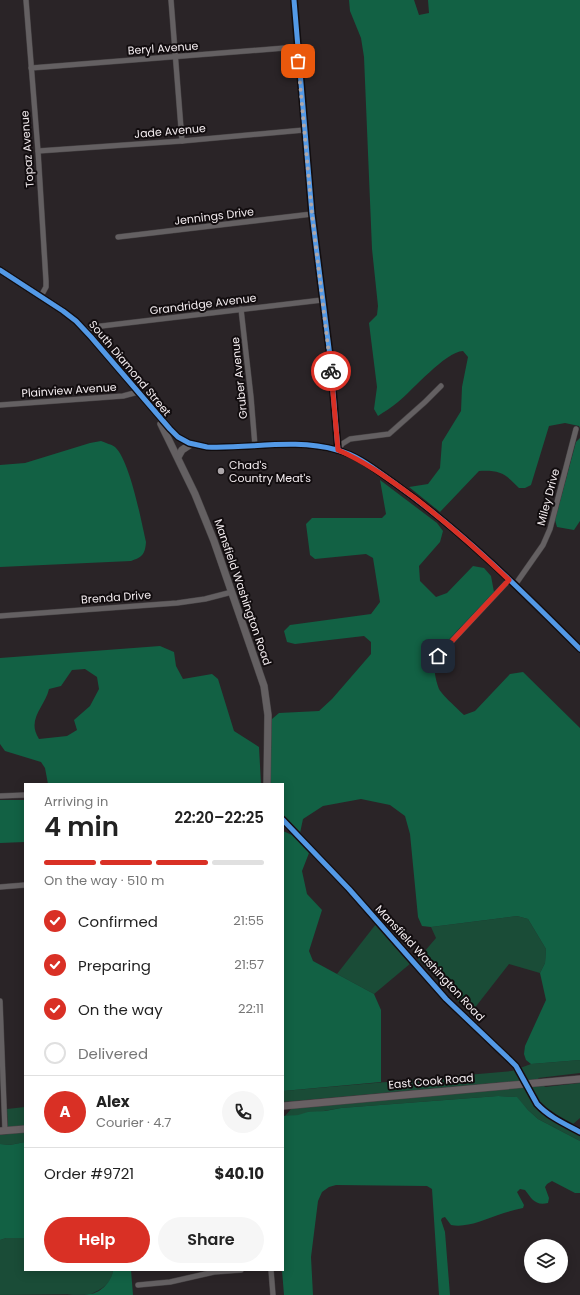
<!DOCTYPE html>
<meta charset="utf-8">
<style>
:root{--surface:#fff;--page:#f6f6f6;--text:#222;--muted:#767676;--line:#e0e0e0;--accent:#d93025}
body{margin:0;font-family:Poppins,sans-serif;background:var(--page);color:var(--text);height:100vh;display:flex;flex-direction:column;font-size:15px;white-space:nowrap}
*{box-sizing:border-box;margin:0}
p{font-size:13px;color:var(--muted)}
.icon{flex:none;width:22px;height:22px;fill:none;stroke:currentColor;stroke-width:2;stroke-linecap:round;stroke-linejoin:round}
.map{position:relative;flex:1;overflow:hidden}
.details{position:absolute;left:24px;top:783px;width:260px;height:488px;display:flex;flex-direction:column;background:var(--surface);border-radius:0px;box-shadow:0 2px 10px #0003}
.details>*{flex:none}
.tools{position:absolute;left:524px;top:1239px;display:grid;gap:8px}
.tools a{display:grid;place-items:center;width:44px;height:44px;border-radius:50%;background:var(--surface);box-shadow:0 2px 10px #0003;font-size:20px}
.pin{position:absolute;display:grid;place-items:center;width:34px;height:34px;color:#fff;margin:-17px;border-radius:8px;box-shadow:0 2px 6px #0006}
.courier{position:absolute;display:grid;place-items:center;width:40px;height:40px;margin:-20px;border:3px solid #d93025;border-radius:50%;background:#fff;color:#222;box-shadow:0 1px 5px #0007}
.summary em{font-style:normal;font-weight:600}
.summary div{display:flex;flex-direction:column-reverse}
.summary{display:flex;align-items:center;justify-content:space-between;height:68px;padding:0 20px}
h1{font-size:26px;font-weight:600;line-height:30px}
.bar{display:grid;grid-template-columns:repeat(4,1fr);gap:6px 4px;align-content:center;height:48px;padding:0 20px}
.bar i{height:5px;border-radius:3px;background:var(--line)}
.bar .on{background:var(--accent)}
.bar p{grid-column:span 4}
.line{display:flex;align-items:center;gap:10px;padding:0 20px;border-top:1px solid var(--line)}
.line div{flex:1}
.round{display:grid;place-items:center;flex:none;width:42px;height:42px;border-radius:21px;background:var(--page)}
ol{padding:0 20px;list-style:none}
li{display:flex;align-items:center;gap:12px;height:44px}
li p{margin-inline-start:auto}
li .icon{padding:4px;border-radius:50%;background:var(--accent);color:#fff;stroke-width:4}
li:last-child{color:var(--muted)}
li i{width:22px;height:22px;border:2px solid var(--line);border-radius:50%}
.cta{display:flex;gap:8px;margin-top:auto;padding:8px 20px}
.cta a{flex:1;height:46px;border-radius:24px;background:var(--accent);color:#fff;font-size:16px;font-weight:600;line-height:46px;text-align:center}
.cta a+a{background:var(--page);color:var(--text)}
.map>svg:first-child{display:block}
.green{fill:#1a4c37}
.forest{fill:#126144;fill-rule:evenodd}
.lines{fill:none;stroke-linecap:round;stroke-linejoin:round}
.minor-casing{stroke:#474345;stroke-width:6}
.tertiary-casing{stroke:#474345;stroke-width:8}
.secondary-casing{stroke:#474345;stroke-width:8}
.minor{stroke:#646062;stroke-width:5}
.tertiary{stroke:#646062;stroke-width:7}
.secondary{stroke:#686063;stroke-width:7}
.cycleway-casing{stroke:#120d0f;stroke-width:8}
.cycleway{stroke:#5399e6;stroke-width:5}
.done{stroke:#ada7aa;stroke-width:4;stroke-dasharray:0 7.2}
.route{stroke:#d93025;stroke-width:5}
.poi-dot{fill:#ada7aa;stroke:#120d0f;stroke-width:1.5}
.labels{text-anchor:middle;stroke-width:4;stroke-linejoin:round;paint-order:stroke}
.street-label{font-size:11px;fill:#f4edf0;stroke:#120d0f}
.poi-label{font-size:11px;fill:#f4edf0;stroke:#120d0f;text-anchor:start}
</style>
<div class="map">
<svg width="580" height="1295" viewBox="0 0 580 1295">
<rect width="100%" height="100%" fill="#2a2427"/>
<g class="green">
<path d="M 517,916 L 528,919 L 546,949 L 545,963 L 540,973 L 509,964 L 470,1014 L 418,959 L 436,938 L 431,927 Z"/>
<path d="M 376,924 L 411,963 L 374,994 L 337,974 Z"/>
<path d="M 580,1060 L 580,1073 L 538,1078 L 545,1087 L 580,1083 L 580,1118 L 572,1125 L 570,1130 L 580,1136 L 580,1141 L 538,1119 L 528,1110 L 516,1097 L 498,1096 L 341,1108 C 322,1111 303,1115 284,1117 L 292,1108 L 516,1088 L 505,1082 L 283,1102 L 283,1091 L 512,1071 L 531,1064 Z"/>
<path d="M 25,1107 L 25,1126 L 8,1128 L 7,1109 Z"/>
<path d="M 25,1132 L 25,1142 L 10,1145 L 0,1144 L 0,1135 Z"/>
<path d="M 6,1238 L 25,1238 L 25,1270 L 113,1270 C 112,1283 102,1289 91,1294 L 0,1295 L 0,1240 Z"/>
</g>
<g class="forest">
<path d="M 349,0 L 414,0 L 419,15 L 429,13 L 428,0 L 580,0 L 580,428 L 579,426 L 565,423 L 549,426 L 531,485 L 525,488 L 519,488 C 505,474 501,470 479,471 L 440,512 L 409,487 L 428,484 L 440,468 L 442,442 L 461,411 L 462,387 L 468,357 L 463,351 C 445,352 413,390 398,402 C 392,407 384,412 378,416 L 374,409 L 377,387 L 369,323 L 377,315 L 378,306 L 372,249 L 364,57 L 361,38 L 350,11 Z"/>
<path d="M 580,438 L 580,521 L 574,530 L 557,527 L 555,520 L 576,442 Z"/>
<path d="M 101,441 C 105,443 111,444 115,447 C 130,461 141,520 146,542 C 145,555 142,557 131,561 L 0,567 L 0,465 L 25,463 L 90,443 Z"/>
<path d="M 380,480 L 437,523 L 443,531 L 440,542 L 419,566 L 420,581 L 436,597 L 447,593 L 473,566 L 484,568 L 491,576 L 494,592 L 437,652 C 432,663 435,679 439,689 C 442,695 458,709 464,715 L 475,711 L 510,674 L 523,672 L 580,728 L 580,1060 L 531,1064 L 526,1060 L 524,1054 L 525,1046 L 546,1000 L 540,973 L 545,963 L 546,949 L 528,919 L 517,916 L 431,927 L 422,926 L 418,917 L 410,834 L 405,816 L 390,805 L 361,799 L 323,806 L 303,819 L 300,833 L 289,822 L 283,814 L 283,784 L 270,784 L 270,746 L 272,719 L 279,713 L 319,711 L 332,699 L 371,654 L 371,642 L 364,636 L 295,644 L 287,642 L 284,631 L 290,625 L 371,614 L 380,602 L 373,558 L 366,554 L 315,559 L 310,555 L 306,524 L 312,518 L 382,518 L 386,514 Z"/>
<path d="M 160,646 L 174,652 L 176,666 L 183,679 L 212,674 L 218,679 L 234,731 L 259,747 L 261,784 L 48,784 L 45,768 L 41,762 L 5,751 L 0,744 L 0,658 ZM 85,669 L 97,677 L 99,689 L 90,706 L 74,720 L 77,730 L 67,736 L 39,739 C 26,719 45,707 49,689 L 61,686 L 72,670 Z"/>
<path d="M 0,800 L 25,800 L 25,842 L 0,843 Z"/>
<path d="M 283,831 L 299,838 L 309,853 L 302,871 L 307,894 L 322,910 L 309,951 L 313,961 L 374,994 L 381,1010 L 381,1082 L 283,1091 Z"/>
<path d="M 498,1096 L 517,1097 L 528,1110 L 538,1119 L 580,1141 L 580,1193 L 575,1193 L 552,1181 L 547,1184 L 545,1187 L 549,1198 L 548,1203 C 535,1206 532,1199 525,1190 L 520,1189 L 517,1192 L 524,1205 L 523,1208 C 514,1210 506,1212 498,1215 C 483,1220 467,1228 451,1225 L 445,1217 L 442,1218 L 441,1220 L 445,1232 L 450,1295 L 439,1295 L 432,1189 L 427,1186 L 336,1185 L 329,1187 L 322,1192 L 318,1201 L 311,1257 L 313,1295 L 284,1295 L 282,1270 L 283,1116 L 298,1115 L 308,1112 L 325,1111 L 341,1108 Z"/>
<path d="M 25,1142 L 25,1238 L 6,1238 L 0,1240 L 0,1144 L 10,1145 Z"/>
<path d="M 113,1270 L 131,1270 L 133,1295 L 67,1295 C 75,1294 83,1295 90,1294 C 101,1293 112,1281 113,1270 Z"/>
</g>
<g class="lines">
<defs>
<g id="minor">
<path d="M 26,0 L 38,151 L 46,281 L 46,287 L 41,296"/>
<path d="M 171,0 L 182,141"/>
<path d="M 294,0 L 312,214 L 330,356 L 338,450"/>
<path d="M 31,68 L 297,47"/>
<path d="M 38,151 L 182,141 L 304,130"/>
<path d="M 118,237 L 312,214"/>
<path d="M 241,309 L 251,397 L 255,446"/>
<path d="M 86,331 L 93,327 L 322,300"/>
<path d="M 0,405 L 123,396 L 138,392"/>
<path d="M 338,450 L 342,444 L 350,439 L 389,434 L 425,402 L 441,386"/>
<path d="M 515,585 L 543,545 L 550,529 L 576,429"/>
<path d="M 0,616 L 177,603 L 205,599 L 232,592"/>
<path d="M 438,656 L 509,580"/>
<path d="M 0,796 L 25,795"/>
<path d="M 0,887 L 25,885"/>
<path d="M 0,1001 L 5,1131"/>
<path d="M 271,1270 L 273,1295"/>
<path d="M 138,1285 L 170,1282 L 214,1272 L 241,1270"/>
</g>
<g id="tertiary">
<path d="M 0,270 L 63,311 L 76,321 L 91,337 L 170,429 L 178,437 L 189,443 L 207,447 C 250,449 294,438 337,450 C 360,456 378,472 397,485 C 464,533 522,591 580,649"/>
<path d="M 161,424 L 195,494 L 214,541 L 264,686 L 268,715 L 267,784"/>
<path d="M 178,457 L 182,450 L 191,444"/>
<path d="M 283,820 L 349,889 L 446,999 L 510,1060 L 516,1066 L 537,1104 C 549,1117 565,1124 580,1132"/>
</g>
<g id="secondary">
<path d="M 283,1106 L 580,1079"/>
<path d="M 0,1131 L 25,1129"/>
</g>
</defs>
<use href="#minor" class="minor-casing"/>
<use href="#tertiary" class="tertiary-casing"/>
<use href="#secondary" class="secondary-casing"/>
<use href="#minor" class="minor"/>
<use href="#tertiary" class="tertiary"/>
<use href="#secondary" class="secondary"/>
<defs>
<g id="cycleway">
<path d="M 294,0 L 312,214 L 330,356 L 338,450"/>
<path d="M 0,270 L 63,311 L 76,321 L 91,337 L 170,429 L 178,437 L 189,443 L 207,447 C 250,449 294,438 337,450 C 360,456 378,472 397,485 C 464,533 522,591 580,649"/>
<path d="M 283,820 L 349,889 L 446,999 L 510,1060 L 516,1066 L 537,1104 C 549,1117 565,1124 580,1132"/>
</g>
</defs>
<use href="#cycleway" class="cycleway-casing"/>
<use href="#cycleway" class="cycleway"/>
</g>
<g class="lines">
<path class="done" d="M 298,61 L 312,214 L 331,371"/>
<path class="route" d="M 331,371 L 338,450 C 366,462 390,480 415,498 C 448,524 479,551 509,580 L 438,656"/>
</g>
<circle class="poi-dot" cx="221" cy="471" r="4"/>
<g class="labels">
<g class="street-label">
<text transform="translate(163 48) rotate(-4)" y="4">Beryl Avenue</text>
<text transform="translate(170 131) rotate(-5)" y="4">Jade Avenue</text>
<text transform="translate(27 149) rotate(-94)" y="4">Topaz Avenue</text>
<text transform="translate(214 216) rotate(-7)" y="4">Jennings Drive</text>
<text transform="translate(203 304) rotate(-7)" y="4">Grandridge Avenue</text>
<text transform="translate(130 368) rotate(50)" y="4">South Diamond Street</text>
<text transform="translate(239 378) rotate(-96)" y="4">Gruber Avenue</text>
<text transform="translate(69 390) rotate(-4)" y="4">Plainview Avenue</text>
<text transform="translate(548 497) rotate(-75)" y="4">Miley Drive</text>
<text transform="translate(243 592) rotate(71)" y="4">Mansfield Washington Road</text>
<text transform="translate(116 597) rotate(-4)" y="4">Brenda Drive</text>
<text transform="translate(430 963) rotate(47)" y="4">Mansfield Washington Road</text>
<text transform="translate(431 1081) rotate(-5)" y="4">East Cook Road</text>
</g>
<g class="poi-label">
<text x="229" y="469">Chad's<tspan x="229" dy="13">Country Meat's</tspan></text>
</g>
</g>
</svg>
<div class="tools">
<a><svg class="icon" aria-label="layers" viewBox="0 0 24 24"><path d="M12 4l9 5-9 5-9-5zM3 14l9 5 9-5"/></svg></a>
</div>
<div class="pin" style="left:298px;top:61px;background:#ea580c"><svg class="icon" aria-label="bag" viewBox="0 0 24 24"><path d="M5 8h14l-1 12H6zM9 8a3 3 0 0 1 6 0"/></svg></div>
<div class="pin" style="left:438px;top:656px;background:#1f2937"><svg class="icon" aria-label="home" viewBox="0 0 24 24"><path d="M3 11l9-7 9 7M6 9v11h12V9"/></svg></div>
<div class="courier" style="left:331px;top:371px"><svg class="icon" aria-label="bike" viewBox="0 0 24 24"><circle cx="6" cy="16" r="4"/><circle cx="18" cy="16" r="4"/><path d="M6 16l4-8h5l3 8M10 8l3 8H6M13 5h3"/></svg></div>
<section class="details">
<div class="summary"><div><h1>4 min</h1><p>Arriving in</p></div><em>22:20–22:25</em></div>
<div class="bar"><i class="on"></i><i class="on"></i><i class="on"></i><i></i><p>On the way · 510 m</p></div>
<ol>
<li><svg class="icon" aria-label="check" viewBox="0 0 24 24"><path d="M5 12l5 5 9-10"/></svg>Confirmed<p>21:55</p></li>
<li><svg class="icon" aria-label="check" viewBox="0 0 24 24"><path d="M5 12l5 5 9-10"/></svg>Preparing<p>21:57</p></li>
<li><svg class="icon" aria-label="check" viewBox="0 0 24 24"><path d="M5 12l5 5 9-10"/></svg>On the way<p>22:11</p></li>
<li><i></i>Delivered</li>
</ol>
<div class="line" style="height:72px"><b class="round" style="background:var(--accent);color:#fff">A</b><div><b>Alex</b><p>Courier · 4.7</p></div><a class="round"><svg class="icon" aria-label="phone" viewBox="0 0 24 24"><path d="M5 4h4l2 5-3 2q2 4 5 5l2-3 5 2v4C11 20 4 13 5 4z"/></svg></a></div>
<div class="line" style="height:52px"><div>Order #9721</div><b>$40.10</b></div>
<div class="cta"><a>Help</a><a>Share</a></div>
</section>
</div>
